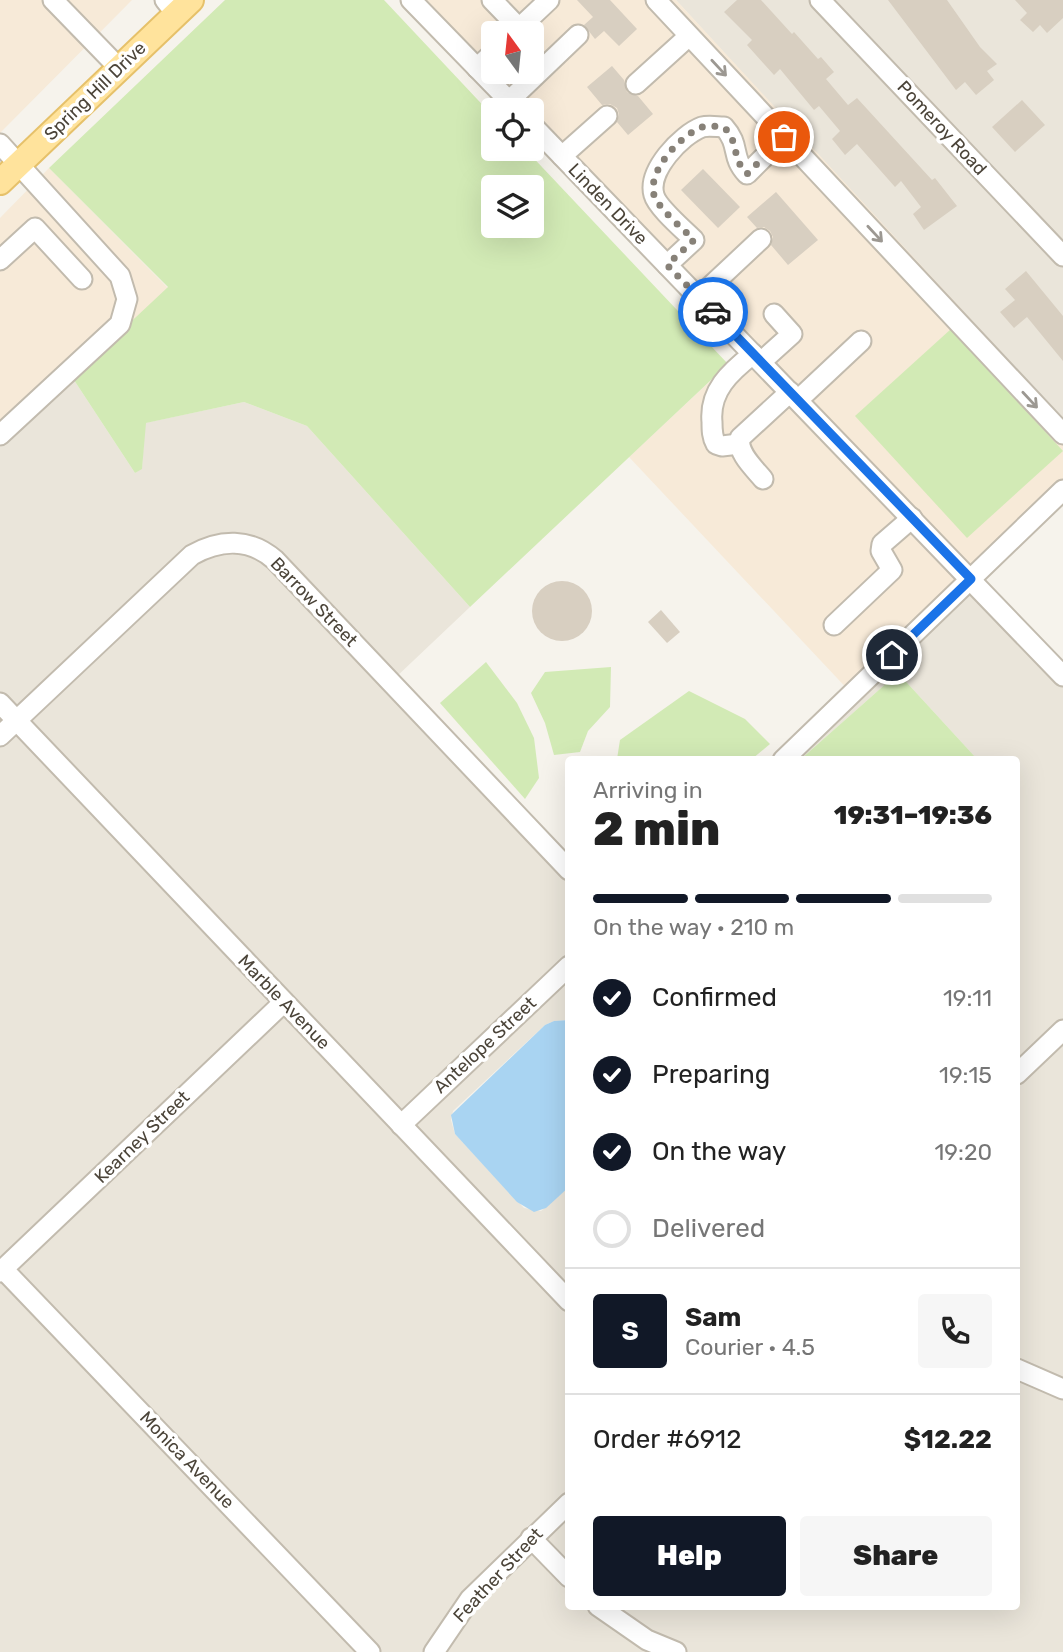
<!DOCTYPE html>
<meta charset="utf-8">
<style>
:root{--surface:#fff;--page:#f6f6f6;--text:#222;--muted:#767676;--line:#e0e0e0;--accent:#111827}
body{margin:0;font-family:Rubik,sans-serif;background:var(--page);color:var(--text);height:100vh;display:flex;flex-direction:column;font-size:26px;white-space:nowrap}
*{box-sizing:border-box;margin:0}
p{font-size:23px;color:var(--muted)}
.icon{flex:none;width:38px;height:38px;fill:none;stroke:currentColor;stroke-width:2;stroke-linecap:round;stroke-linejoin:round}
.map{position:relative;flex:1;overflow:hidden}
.sheet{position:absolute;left:565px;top:756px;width:455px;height:854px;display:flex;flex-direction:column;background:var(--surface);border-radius:7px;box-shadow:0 7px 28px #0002}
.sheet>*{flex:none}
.needle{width:46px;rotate:345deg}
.fabs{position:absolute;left:481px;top:21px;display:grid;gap:14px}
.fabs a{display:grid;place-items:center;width:63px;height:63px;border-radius:7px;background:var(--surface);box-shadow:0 7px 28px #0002;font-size:35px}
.pin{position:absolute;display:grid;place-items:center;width:60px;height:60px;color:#fff;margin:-30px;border:4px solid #fff;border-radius:50%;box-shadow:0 2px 7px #0007}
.courier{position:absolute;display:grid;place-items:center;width:70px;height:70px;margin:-35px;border:5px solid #1a73e8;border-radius:50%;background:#fff;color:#222;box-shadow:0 2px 9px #0007}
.overview em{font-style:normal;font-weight:800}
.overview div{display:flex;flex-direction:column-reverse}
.overview{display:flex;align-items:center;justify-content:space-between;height:119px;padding:0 28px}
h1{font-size:46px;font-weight:800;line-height:52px}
.bar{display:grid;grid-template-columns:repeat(4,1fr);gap:10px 7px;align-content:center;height:84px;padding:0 28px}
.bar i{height:9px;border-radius:5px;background:var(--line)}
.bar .active{background:var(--accent)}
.bar p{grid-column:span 4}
.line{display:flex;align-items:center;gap:18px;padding:0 28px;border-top:2px solid var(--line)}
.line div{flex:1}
.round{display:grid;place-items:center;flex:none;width:74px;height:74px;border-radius:7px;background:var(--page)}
ol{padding:0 28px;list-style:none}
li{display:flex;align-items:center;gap:21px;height:77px}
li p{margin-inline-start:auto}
li .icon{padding:7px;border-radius:50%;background:var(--accent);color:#fff;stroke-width:4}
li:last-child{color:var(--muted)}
li i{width:38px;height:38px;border:4px solid var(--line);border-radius:50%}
.cta{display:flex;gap:14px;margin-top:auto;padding:14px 28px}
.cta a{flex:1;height:80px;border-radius:7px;background:var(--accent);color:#fff;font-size:28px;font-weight:800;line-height:80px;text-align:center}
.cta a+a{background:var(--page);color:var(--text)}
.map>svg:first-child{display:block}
.residential{fill:#eae5da}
.commercial{fill:#f7ead8;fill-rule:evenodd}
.green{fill:#d2eab5;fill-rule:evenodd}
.water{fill:#a9d4f2}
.building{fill:#d8cfc1}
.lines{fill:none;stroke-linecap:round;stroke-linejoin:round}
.minor-casing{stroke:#c2bbae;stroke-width:23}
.major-casing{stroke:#e6c16a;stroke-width:28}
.minor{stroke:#fff;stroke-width:19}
.major{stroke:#ffe39c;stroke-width:24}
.oneway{stroke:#9c9892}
.done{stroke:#878178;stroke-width:7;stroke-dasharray:0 12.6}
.route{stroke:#1a73e8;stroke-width:9}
.labels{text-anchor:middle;stroke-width:7;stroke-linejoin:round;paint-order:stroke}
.street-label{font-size:18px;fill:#4b4439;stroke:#fff}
</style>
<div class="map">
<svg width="1063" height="1652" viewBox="0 0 1063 1652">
<rect width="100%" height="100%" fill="#f6f3ec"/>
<g class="residential">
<path d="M 676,0 L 1063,0 L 1063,419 L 876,219 Z"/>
<path d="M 72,377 L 135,473 L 142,468 L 145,423 L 244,402 L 307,426 L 470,607 L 394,679 L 569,866 L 569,1020 L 554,1021 L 545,1025 L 453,1111 L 451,1120 L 455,1134 L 524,1208 L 541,1211 L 569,1187 L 569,1606 L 1017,1606 L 1017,760 L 977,759 L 898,673 L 801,759 L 785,759 L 967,587 L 1063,687 L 1063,1652 L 0,1652 L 0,447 Z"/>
</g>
<g class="commercial">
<path d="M 0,0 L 132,0 L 0,133 Z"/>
<path d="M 422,0 L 676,0 L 1063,419 L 1063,502 L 979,576 L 532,114 L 532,110 L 529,110 ZM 494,33 L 532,33 L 532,72 L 494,72 Z"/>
<path d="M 49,168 L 168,288 L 0,447 L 0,218 Z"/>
<path d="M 741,352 L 967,587 L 853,695 L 629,457 Z"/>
</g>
<g class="green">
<path d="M 225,0 L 384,0 L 493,116 L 494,149 L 525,149 L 728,364 L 470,607 L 307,426 L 244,402 L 146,423 L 142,469 L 135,473 L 72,377 L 168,287 L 49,168 ZM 494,187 L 532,187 L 532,226 L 494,226 Z"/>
<path d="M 951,329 L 1063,451 L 967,538 L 855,416 Z"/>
<path d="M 486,662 L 517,703 L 534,738 L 539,778 L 525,799 L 440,703 Z"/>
<path d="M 611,667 L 610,707 L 588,731 L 580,752 L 554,755 L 545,723 L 531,693 L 545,672 Z"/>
<path d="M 898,673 L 977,759 L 801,759 Z"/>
<path d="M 689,691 L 745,719 L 770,744 L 752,759 L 617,759 L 620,740 Z"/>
</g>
<path class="water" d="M 569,1020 L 569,1187 L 546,1208 L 534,1212 L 517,1202 L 455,1134 L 451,1115 L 545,1025 L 554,1021 Z"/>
<g class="building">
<path d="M 577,0 L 610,0 L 637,29 L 619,46 L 604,31 L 595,39 L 584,25 L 593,17 Z"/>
<path d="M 737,0 L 761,0 L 792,34 L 794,32 L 818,59 L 821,57 L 834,72 L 826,79 L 848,105 L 857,98 L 932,180 L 935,178 L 957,206 L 924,230 L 913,214 L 921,207 L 901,181 L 895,187 L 857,144 L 845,155 L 832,139 L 840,131 L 819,106 L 814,110 L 780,69 L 774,75 L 747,45 L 752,40 L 724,12 Z"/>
<path d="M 888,0 L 947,0 L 980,47 L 997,64 L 987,71 L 994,80 L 976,95 L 965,82 L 956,90 Z"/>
<path d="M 1015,0 L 1063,0 L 1063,18 L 1047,33 L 1040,25 L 1033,32 L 1020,20 L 1027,13 Z"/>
<path d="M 612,66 L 624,80 L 627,92 L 638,96 L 653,114 L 628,135 L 617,122 L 619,114 L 617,108 L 610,104 L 602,105 L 587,87 Z"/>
<path d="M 1022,100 L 1045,125 L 1015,152 L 992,127 Z"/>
<path d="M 703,169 L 740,207 L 718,228 L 681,190 Z"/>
<path d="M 776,192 L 818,240 L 788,265 L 771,245 L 773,237 L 770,231 L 764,227 L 757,228 L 747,217 Z"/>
<path d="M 1026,271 L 1063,316 L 1063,361 L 1027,317 L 1014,328 L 1000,312 L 1015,300 L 1005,289 Z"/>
<circle cx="562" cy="611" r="30"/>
<path d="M 661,610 L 680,632 L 667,643 L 648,622 Z"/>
</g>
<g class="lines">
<defs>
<g id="minor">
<path d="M 53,0 L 119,68"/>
<path d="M 165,0 L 176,14"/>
<path d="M 411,0 L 518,110"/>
<path d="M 492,0 L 519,28"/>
<path d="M 656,0 L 1063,434"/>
<path d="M 820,0 L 1063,256"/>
<path d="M 514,33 L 549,0"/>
<path d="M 477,68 L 494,52"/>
<path d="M 636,84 L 689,36"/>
<path d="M 509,101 L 578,35"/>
<path d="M 532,125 L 1063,676"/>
<path d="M 0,144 L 120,276 L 127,299 L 120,324 L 0,435"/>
<path d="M 562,156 L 607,116"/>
<path d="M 0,260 L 35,228 L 82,279"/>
<path d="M 667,265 L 694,240 C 684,230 657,207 654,195 C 647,171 681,135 702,127 C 709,125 718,127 724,127 C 741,146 730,156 747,174 L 784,137"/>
<path d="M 699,297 L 761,239"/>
<path d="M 761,362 L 792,334 L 774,314"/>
<path d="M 798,400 L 861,341"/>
<path d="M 739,444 L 722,446 L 716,444 C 712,437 712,430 712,422 C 709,391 730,372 753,354"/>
<path d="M 763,479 C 754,468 737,453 740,438 L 790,392"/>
<path d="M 834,625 L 892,570 L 881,551 L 882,544 L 912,518"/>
<path d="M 0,703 L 569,1301"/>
<path d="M 0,736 L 192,555 C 220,539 250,538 275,560 L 569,870"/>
<path d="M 783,760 L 1063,490"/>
<path d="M 1017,1074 L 1063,1030"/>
<path d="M 401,1125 L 569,966"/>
<path d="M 3,1269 L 370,1652"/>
<path d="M 0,1272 L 284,1002"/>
<path d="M 1017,1369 L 1063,1389"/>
<path d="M 531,1538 L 569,1577"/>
<path d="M 598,1606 L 647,1640 L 676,1652"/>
<path d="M 434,1652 L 470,1599 L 569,1503"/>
</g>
<path id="major" d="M 0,182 L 191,0"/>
</defs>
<use href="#minor" class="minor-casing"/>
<use href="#major" class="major-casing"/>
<use href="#minor" class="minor"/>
<use href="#major" class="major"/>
</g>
<defs><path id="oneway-shaft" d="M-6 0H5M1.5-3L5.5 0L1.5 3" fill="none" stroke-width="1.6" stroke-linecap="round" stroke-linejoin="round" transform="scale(1.75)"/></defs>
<g class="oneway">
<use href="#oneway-shaft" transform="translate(719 68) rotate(47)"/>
<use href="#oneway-shaft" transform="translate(875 234) rotate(47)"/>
<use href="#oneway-shaft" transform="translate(1030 400) rotate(47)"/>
</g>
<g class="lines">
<path class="done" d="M 713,312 L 667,265 L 694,240 C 684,230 657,207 654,195 C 647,171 681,135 702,127 C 709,125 718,127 724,127 C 741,146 730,156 747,174 L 784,137"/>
<path class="route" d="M 713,312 L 971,579 L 892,655"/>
</g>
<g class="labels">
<g class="street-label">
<text transform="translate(95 91) rotate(-44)" y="6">Spring Hill Drive</text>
<text transform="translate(942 128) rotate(47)" y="6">Pomeroy Road</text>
<text transform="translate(608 204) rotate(46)" y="6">Linden Drive</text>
<text transform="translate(314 602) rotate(46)" y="6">Barrow Street</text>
<text transform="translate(284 1002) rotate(46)" y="6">Marble Avenue</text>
<text transform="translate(485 1045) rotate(-43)" y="6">Antelope Street</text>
<text transform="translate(142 1137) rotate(-44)" y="6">Kearney Street</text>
<text transform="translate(187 1460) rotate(46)" y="6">Monica Avenue</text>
<text transform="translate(498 1575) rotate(-47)" y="6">Feather Street</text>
</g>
</g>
</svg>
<div class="fabs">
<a><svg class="needle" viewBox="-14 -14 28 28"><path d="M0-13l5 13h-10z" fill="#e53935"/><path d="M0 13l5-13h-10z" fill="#767676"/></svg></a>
<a><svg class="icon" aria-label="locate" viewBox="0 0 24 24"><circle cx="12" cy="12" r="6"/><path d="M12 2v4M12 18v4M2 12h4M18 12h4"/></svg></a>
<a><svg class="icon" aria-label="layers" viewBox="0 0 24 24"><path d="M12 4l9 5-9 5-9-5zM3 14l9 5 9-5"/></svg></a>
</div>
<div class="pin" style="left:784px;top:137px;background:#ea580c"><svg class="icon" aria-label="bag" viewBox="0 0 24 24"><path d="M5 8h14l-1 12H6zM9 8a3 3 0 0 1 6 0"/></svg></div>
<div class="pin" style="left:892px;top:655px;background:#1f2937"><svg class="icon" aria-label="home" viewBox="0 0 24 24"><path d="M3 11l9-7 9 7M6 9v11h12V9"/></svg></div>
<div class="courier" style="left:713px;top:312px"><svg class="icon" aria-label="car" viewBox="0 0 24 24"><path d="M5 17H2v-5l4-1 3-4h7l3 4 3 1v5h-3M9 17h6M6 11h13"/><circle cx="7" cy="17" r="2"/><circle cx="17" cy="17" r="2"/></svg></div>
<section class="sheet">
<div class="overview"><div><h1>2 min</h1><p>Arriving in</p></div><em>19:31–19:36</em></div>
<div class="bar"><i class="active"></i><i class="active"></i><i class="active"></i><i></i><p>On the way · 210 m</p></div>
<ol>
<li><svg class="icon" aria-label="check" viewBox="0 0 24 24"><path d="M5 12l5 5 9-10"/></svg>Confirmed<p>19:11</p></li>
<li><svg class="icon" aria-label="check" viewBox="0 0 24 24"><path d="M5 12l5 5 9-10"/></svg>Preparing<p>19:15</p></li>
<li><svg class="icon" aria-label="check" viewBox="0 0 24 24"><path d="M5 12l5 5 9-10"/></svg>On the way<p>19:20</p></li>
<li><i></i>Delivered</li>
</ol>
<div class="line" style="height:126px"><b class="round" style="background:var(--accent);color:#fff">S</b><div><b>Sam</b><p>Courier · 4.5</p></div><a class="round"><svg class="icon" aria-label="phone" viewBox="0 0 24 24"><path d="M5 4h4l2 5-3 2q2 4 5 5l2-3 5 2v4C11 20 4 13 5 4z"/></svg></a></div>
<div class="line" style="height:91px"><div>Order #6912</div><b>$12.22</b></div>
<div class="cta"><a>Help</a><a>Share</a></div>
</section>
</div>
